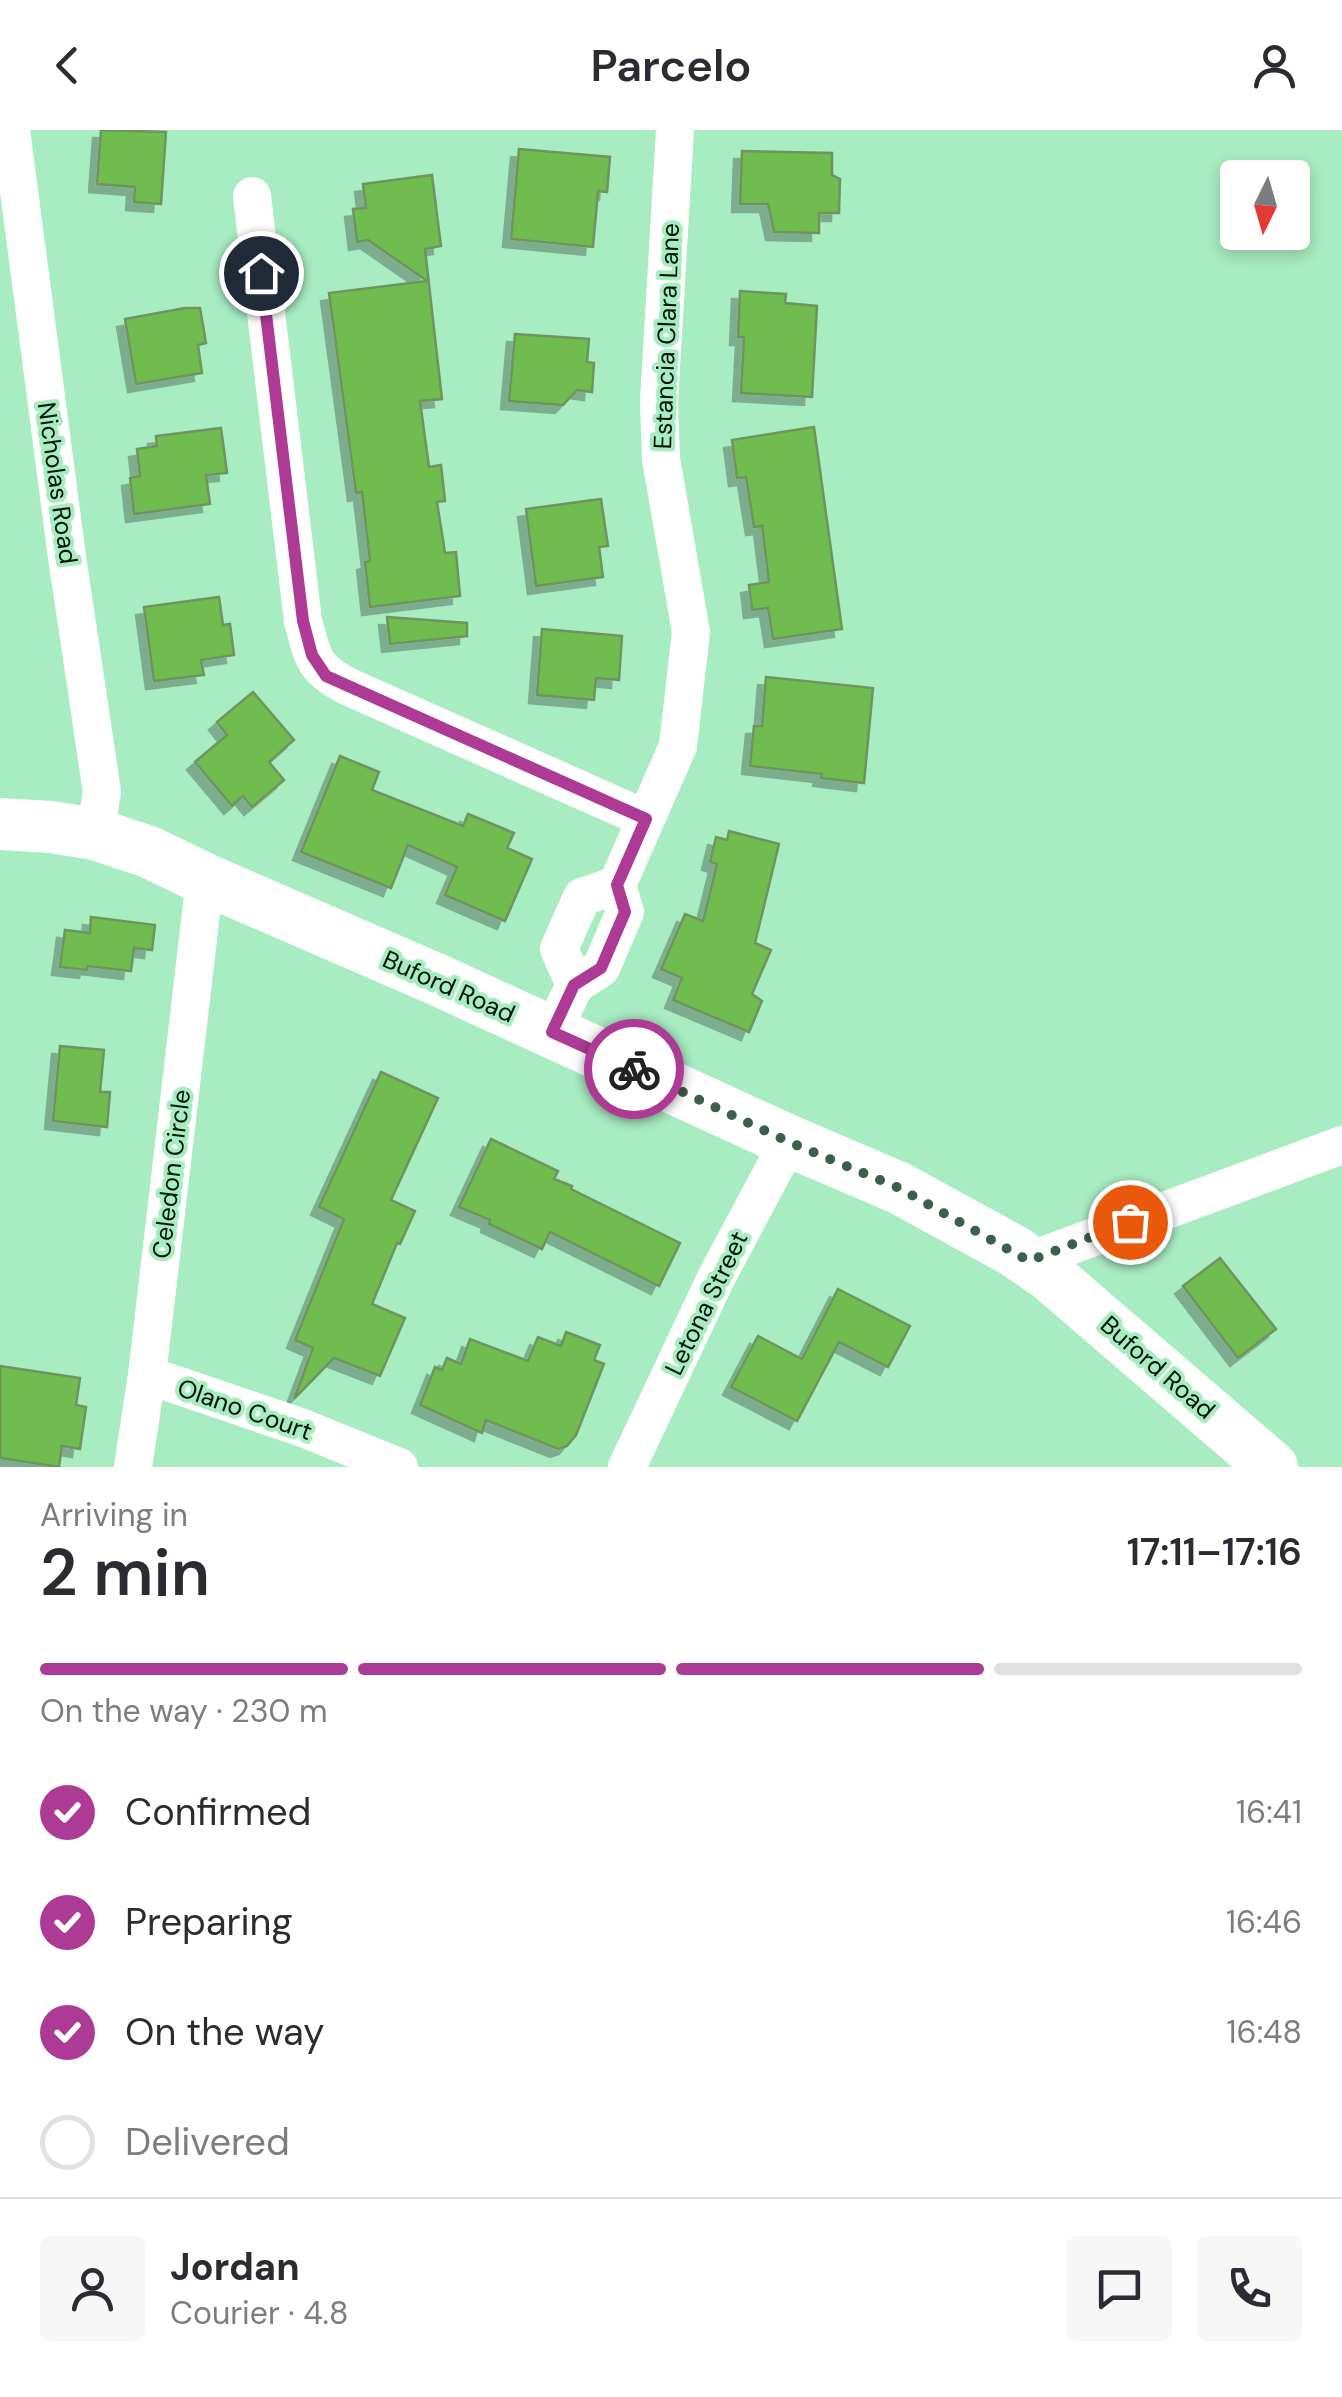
<!DOCTYPE html>
<meta charset="utf-8">
<style>
:root{--surface:#fff;--page:#f7f7f7;--text:#2b2b33;--muted:#7c7c81;--line:#e1e1e2;--accent:#ad3b95}
body{margin:0;font-family:"DM Sans",sans-serif;background:var(--page);color:var(--text);height:100vh;display:flex;flex-direction:column;font-size:38px;white-space:nowrap}
*{box-sizing:border-box;margin:0}
p{font-size:32px;color:var(--muted)}
.icon{flex:none;width:55px;height:55px;fill:none;stroke:currentColor;stroke-width:2;stroke-linecap:round;stroke-linejoin:round}
.map{position:relative;height:1337px;overflow:hidden}
.drawer{display:flex;flex-direction:column;background:var(--surface);flex:1}
.drawer>*{flex:none}
.needle{width:65px;rotate:185deg}
.buttons{position:absolute;left:1220px;top:30px;display:grid;gap:20px}
.buttons a{display:grid;place-items:center;width:90px;height:90px;border-radius:10px;background:var(--surface);box-shadow:0 5px 15px #0003;font-size:50px}
.pin{position:absolute;display:grid;place-items:center;width:85px;height:85px;color:#fff;margin:-42px;border:5px solid #fff;border-radius:50%;box-shadow:0 2px 10px #0007}
.courier{position:absolute;display:grid;place-items:center;width:100px;height:100px;margin:-50px;border:8px solid #ad3b95;border-radius:50%;background:#fff;color:#222;box-shadow:0 2px 12px #0007}
.summary em{font-style:normal;font-weight:600}
.summary div{display:flex;flex-direction:column-reverse}
.summary{display:flex;align-items:center;justify-content:space-between;height:170px;padding:0 40px}
h1{font-size:65px;font-weight:600;line-height:75px}
.bar{display:grid;grid-template-columns:repeat(4,1fr);gap:15px 10px;align-content:center;height:120px;padding:0 40px}
.bar i{height:12px;border-radius:8px;background:var(--line)}
.bar .current{background:var(--accent)}
.bar p{grid-column:span 4}
.line{display:flex;align-items:center;gap:25px;padding:0 40px;border-top:2px solid var(--line)}
.line div{flex:1}
.round{display:grid;place-items:center;flex:none;width:105px;height:105px;border-radius:10px;background:var(--page)}
ol{padding:0 40px;list-style:none}
li{display:flex;align-items:center;gap:30px;height:110px}
li p{margin-inline-start:auto}
li .icon{padding:10px;border-radius:50%;background:var(--accent);color:#fff;stroke-width:4}
li:last-child{color:var(--muted)}
li i{width:55px;height:55px;border:5px solid var(--line);border-radius:50%}
header{display:flex;justify-content:space-between;align-items:center;height:130px;padding:0 40px;background:var(--surface);font-size:45px;font-weight:600}
.map>svg:first-child{display:block}
.building{fill:#71bc4f;stroke:#6e955f;stroke-width:2.5;filter:url(#shadow)}
.lines{fill:none;stroke-linecap:round;stroke-linejoin:round}
.street{stroke:#fff;stroke-width:38}
.secondary{stroke:#fff;stroke-width:52}
.done{stroke:#3b6049;stroke-width:10;stroke-dasharray:0 18}
.route{stroke:#ad3b95;stroke-width:12}
.labels{text-anchor:middle;stroke-width:8;stroke-linejoin:round;paint-order:stroke}
.street-label{font-size:25px;fill:#001508;stroke:#a8ecc2}
</style>
<header><svg class="icon" aria-label="back" viewBox="0 0 24 24"><path d="M15 5l-7 7 7 7"/></svg>Parcelo<svg class="icon" aria-label="person" viewBox="0 0 24 24"><circle cx="12" cy="8" r="4"/><path d="M4 21q1-7 8-7t8 7"/></svg></header>
<div class="map">
<svg width="1342" height="1337" viewBox="0 0 1342 1337">
<defs>
<filter id="shadow"><feDropShadow dx="-8" dy="8" stdDeviation="0" flood-color="#0004"/></filter>
</defs>
<rect width="100%" height="100%" fill="#a8ecc2"/>
<g class="building">
<path d="M 101,0 L 166,2 L 161,74 L 134,72 L 135,57 L 97,54 Z"/>
<path d="M 519,19 L 610,27 L 607,62 L 598,61 L 593,117 L 511,109 Z"/>
<path d="M 742,21 L 832,23 L 832,45 L 840,49 L 839,83 L 819,83 L 819,103 L 774,102 L 768,74 L 740,74 Z"/>
<path d="M 432,45 L 441,116 L 425,119 L 442,269 L 420,271 L 429,337 L 441,335 L 445,371 L 437,372 L 445,423 L 456,422 L 460,466 L 370,477 L 365,432 L 370,431 L 362,362 L 356,363 L 329,163 L 427,151 L 368,110 L 357,112 L 353,79 L 366,78 L 363,54 Z"/>
<path d="M 740,161 L 786,164 L 785,173 L 817,176 L 812,267 L 741,263 L 744,207 L 738,207 Z"/>
<path d="M 185,178 L 200,178 L 206,213 L 198,215 L 202,243 L 136,254 L 125,189 Z"/>
<path d="M 515,204 L 589,209 L 587,232 L 594,233 L 592,262 L 577,260 L 563,275 L 509,271 Z"/>
<path d="M 814,297 L 842,499 L 773,509 L 768,478 L 752,480 L 749,455 L 769,452 L 762,396 L 754,397 L 746,347 L 737,348 L 732,310 Z"/>
<path d="M 221,298 L 227,343 L 206,345 L 210,374 L 134,384 L 130,348 L 140,346 L 137,319 L 157,316 L 156,306 Z"/>
<path d="M 601,369 L 608,416 L 599,417 L 603,447 L 536,456 L 526,379 Z"/>
<path d="M 219,467 L 223,495 L 230,494 L 234,525 L 201,530 L 204,545 L 154,551 L 144,477 Z"/>
<path d="M 387,487 L 467,493 L 467,506 L 390,514 Z"/>
<path d="M 542,499 L 622,506 L 619,550 L 596,548 L 594,570 L 537,565 Z"/>
<path d="M 766,547 L 873,558 L 864,653 L 821,648 L 822,644 L 750,636 L 754,596 L 762,596 Z"/>
<path d="M 253,562 L 294,610 L 269,632 L 284,650 L 252,677 L 243,666 L 232,676 L 195,632 L 227,605 L 217,592 Z"/>
<path d="M 340,626 L 379,642 L 372,660 L 463,696 L 468,684 L 514,703 L 507,718 L 532,729 L 505,791 L 445,765 L 457,737 L 408,715 L 391,758 L 301,722 Z"/>
<path d="M 729,701 L 779,714 L 755,813 L 771,820 L 752,864 L 762,871 L 749,902 L 673,870 L 682,848 L 661,839 L 685,784 L 703,791 L 717,734 L 710,732 L 716,707 L 727,710 Z"/>
<path d="M 91,787 L 155,795 L 152,820 L 134,818 L 131,841 L 88,836 L 87,840 L 60,837 L 65,800 L 90,803 Z"/>
<path d="M 60,916 L 104,920 L 100,962 L 110,962 L 107,997 L 53,991 Z"/>
<path d="M 381,942 L 438,968 L 391,1070 L 415,1081 L 400,1114 L 397,1113 L 372,1174 L 405,1188 L 380,1246 L 334,1228 L 294,1269 L 313,1218 L 295,1210 L 344,1089 L 319,1077 Z"/>
<path d="M 491,1009 L 558,1041 L 554,1049 L 572,1056 L 571,1059 L 680,1113 L 659,1156 L 550,1102 L 542,1119 L 489,1094 L 490,1090 L 459,1077 Z"/>
<path d="M 1220,1128 L 1276,1199 L 1238,1228 L 1183,1156 Z"/>
<path d="M 838,1159 L 910,1196 L 888,1237 L 839,1212 L 797,1291 L 731,1257 L 758,1206 L 802,1229 Z"/>
<path d="M 566,1202 L 600,1215 L 594,1230 L 604,1234 L 576,1305 L 567,1316 L 558,1319 L 486,1290 L 482,1303 L 420,1275 L 435,1237 L 442,1240 L 447,1228 L 461,1234 L 470,1209 L 528,1231 L 538,1207 L 561,1216 Z"/>
<path d="M 0,1236 L 80,1248 L 76,1275 L 86,1277 L 80,1319 L 62,1316 L 59,1337 L 0,1328 Z"/>
</g>
<g class="lines">
<g class="street">
<path d="M 11,0 L 67,427 L 102,662 L 95,704"/>
<path d="M 252,66 L 303,491 C 313,528 313,539 349,557 L 646,689"/>
<path d="M 575,855 L 559,819 L 582,767 L 617,755"/>
<path d="M 552,902 L 575,855 L 601,838 L 625,782 L 617,755 L 678,616 L 691,502 L 661,329 L 659,271 L 675,0"/>
<path d="M 1029,1131 L 1342,1015"/>
<path d="M 147,1245 L 303,1298 L 399,1337"/>
<path d="M 133,1337 L 147,1245 L 205,749"/>
<path d="M 627,1337 L 716,1148 L 789,1011"/>
</g>
<path class="secondary" d="M 0,694 L 51,697 L 95,704 L 149,722 L 205,749 L 438,850 L 789,1011 L 899,1058 L 1014,1121 L 1049,1145 L 1272,1337"/>
</g>
<g class="lines">
<path class="done" d="M 634,939 L 789,1012 L 899,1058 L 1029,1131 L 1130,1092"/>
<path class="route" d="M 261,143 L 303,491 L 312,525 L 326,546 L 646,689 L 617,755 L 625,782 L 601,838 L 574,855 L 552,902 L 634,939"/>
</g>
<g class="labels">
<g class="street-label">
<text transform="translate(666 206) rotate(-88)" y="9">Estancia Clara Lane</text>
<text transform="translate(58 353) rotate(82)" y="9">Nicholas Road</text>
<text transform="translate(449 856) rotate(24)" y="9">Buford Road</text>
<text transform="translate(171 1044) rotate(-83)" y="9">Celedon Circle</text>
<text transform="translate(706 1173) rotate(-64)" y="9">Letona Street</text>
<text transform="translate(1158 1237) rotate(41)" y="9">Buford Road</text>
<text transform="translate(245 1279) rotate(19)" y="9">Olano Court</text>
</g>
</g>
</svg>
<div class="buttons">
<a><svg class="needle" viewBox="-14 -14 28 28"><path d="M0-13l5 13h-10z" fill="#e53935"/><path d="M0 13l5-13h-10z" fill="#7c7c81"/></svg></a>
</div>
<div class="pin" style="left:1130px;top:1092px;background:#ea580c"><svg class="icon" aria-label="bag" viewBox="0 0 24 24"><path d="M5 8h14l-1 12H6zM9 8a3 3 0 0 1 6 0"/></svg></div>
<div class="pin" style="left:261px;top:143px;background:#1f2937"><svg class="icon" aria-label="home" viewBox="0 0 24 24"><path d="M3 11l9-7 9 7M6 9v11h12V9"/></svg></div>
<div class="courier" style="left:634px;top:939px"><svg class="icon" aria-label="bike" viewBox="0 0 24 24"><circle cx="6" cy="16" r="4"/><circle cx="18" cy="16" r="4"/><path d="M6 16l4-8h5l3 8M10 8l3 8H6M13 5h3"/></svg></div>
</div>
<section class="drawer">
<div class="summary"><div><h1>2 min</h1><p>Arriving in</p></div><em>17:11–17:16</em></div>
<div class="bar"><i class="current"></i><i class="current"></i><i class="current"></i><i></i><p>On the way · 230 m</p></div>
<ol>
<li><svg class="icon" aria-label="check" viewBox="0 0 24 24"><path d="M5 12l5 5 9-10"/></svg>Confirmed<p>16:41</p></li>
<li><svg class="icon" aria-label="check" viewBox="0 0 24 24"><path d="M5 12l5 5 9-10"/></svg>Preparing<p>16:46</p></li>
<li><svg class="icon" aria-label="check" viewBox="0 0 24 24"><path d="M5 12l5 5 9-10"/></svg>On the way<p>16:48</p></li>
<li><i></i>Delivered</li>
</ol>
<div class="line" style="height:180px"><a class="round"><svg class="icon" aria-label="person" viewBox="0 0 24 24"><circle cx="12" cy="8" r="4"/><path d="M4 21q1-7 8-7t8 7"/></svg></a><div><b>Jordan</b><p>Courier · 4.8</p></div><a class="round"><svg class="icon" aria-label="chat" viewBox="0 0 24 24"><path d="M4 5h16v11H9l-5 4z"/></svg></a><a class="round"><svg class="icon" aria-label="phone" viewBox="0 0 24 24"><path d="M5 4h4l2 5-3 2q2 4 5 5l2-3 5 2v4C11 20 4 13 5 4z"/></svg></a></div>
</section>
